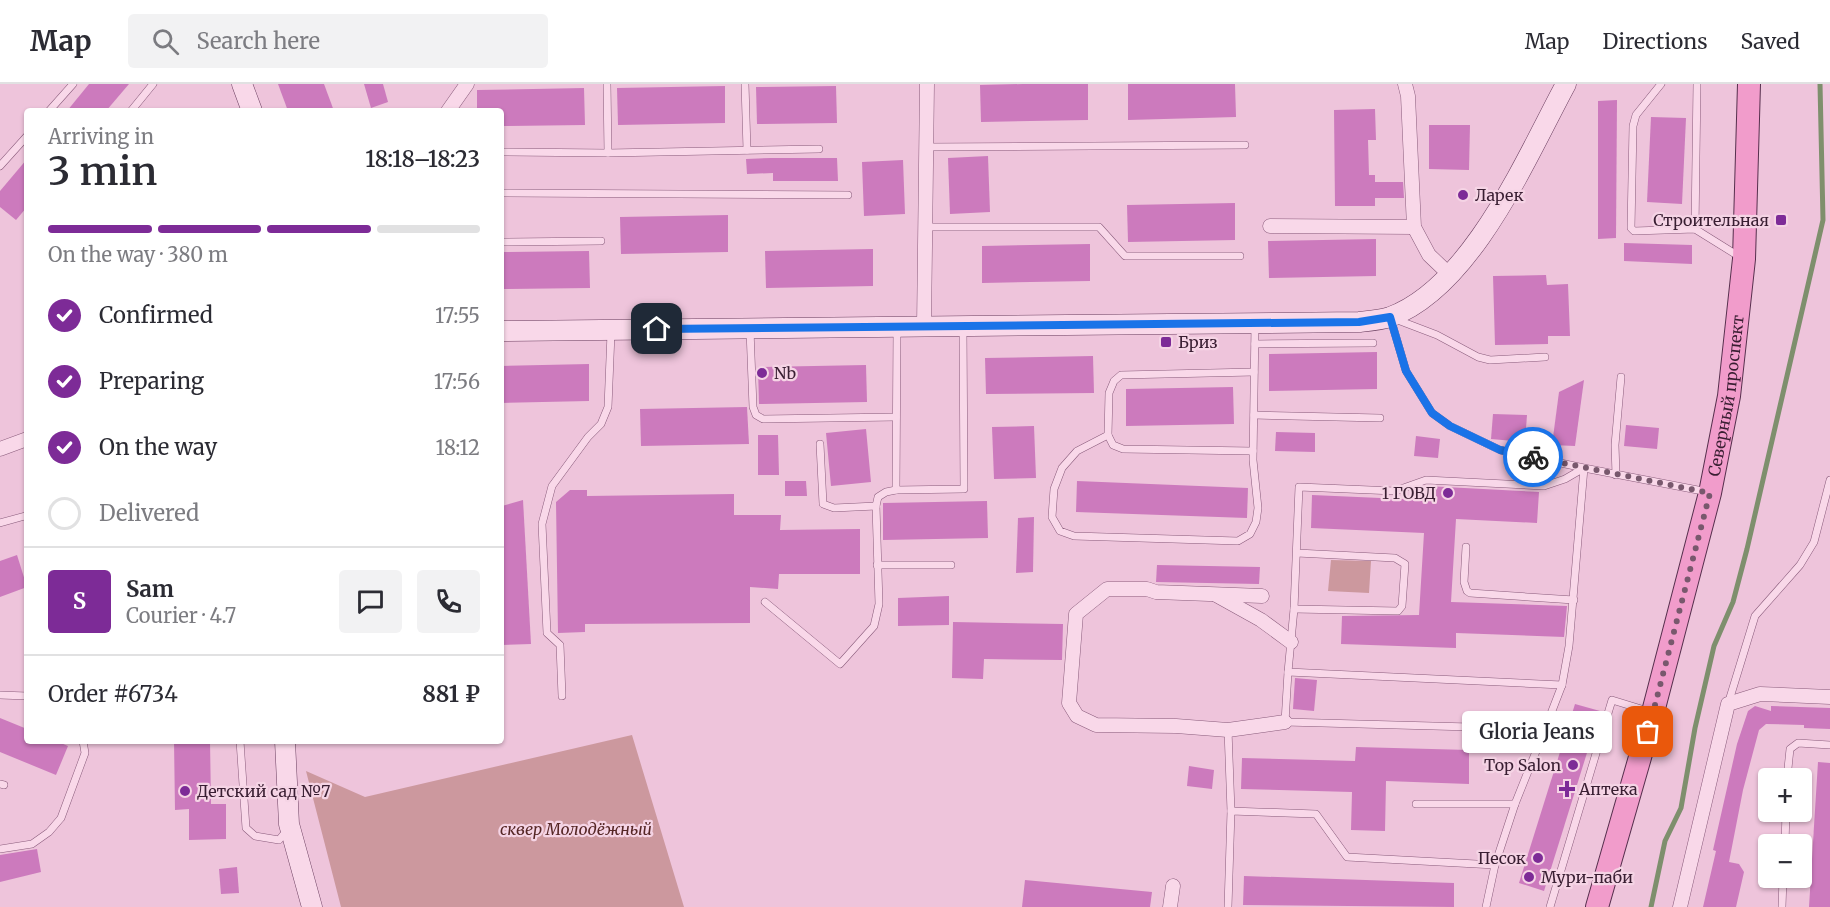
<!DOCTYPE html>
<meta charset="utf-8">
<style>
:root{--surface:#fff;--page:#f2f2f3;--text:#2b2b33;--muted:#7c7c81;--line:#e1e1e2;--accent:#7d2b97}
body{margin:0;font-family:Merriweather,serif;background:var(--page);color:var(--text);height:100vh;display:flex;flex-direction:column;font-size:22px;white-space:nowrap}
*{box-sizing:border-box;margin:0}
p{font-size:20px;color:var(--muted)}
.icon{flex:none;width:33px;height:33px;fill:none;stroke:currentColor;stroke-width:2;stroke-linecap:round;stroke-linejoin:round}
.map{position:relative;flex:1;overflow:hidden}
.sheet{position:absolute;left:24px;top:24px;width:480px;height:636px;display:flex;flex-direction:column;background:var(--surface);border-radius:6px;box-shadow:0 2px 4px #0004}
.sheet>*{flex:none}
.fabs{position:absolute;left:1758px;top:684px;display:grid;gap:12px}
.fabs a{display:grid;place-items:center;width:54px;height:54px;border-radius:6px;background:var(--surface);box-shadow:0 2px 4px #0004;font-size:30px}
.pin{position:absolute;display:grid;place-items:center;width:51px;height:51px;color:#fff;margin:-26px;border-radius:12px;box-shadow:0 3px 9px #0006}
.courier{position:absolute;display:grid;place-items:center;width:60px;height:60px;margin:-30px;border:4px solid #1a73e8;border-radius:50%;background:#fff;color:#222;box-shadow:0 2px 8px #0007}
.bubble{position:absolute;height:42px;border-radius:6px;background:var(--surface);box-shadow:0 2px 4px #0004;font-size:20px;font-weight:600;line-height:42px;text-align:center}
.summary em{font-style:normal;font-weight:600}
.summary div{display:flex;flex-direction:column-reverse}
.summary{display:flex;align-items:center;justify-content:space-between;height:102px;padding:0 24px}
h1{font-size:39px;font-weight:600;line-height:45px}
.bar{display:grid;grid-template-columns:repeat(4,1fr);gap:9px 6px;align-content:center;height:72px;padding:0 24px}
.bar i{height:8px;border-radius:4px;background:var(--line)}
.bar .on{background:var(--accent)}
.bar p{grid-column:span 4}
.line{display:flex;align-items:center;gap:15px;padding:0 24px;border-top:2px solid var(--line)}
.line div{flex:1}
.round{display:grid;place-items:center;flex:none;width:63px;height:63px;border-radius:6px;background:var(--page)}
ol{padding:0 24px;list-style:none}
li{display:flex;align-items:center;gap:18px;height:66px}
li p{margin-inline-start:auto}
li .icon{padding:6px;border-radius:50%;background:var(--accent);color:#fff;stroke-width:4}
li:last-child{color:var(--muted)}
li i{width:33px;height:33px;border:3px solid var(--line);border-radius:50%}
header{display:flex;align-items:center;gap:36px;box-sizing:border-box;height:84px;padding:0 30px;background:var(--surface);border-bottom:2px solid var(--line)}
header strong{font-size:28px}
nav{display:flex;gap:33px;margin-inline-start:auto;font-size:21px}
.search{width:420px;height:54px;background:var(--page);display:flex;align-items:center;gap:15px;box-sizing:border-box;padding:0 21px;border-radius:6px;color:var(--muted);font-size:22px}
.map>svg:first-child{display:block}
.green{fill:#cc989e}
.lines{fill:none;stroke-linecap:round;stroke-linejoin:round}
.stream{stroke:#7e8f6d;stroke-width:5}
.building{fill:#cc7abd}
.lane-casing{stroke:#895b7b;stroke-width:8}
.street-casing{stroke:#895b7b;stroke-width:15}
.secondary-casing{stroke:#6a3e5f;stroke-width:21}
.primary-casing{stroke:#562f4d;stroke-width:24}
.lane{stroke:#f9d8e9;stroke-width:7}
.street{stroke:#f9d8e9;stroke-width:14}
.secondary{stroke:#f9d8e9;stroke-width:20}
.primary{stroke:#f19ccb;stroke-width:22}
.done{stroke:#78586d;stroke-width:6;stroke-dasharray:0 10.8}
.route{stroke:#1a73e8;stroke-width:8}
.poi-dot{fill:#7d2b97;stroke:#f5d4e5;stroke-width:2}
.labels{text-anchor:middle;stroke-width:4.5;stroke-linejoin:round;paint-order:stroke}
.poi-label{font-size:16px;fill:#391e32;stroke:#f5d4e5;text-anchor:start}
.street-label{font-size:16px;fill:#391e32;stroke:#f5d4e5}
.park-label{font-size:16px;font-style:italic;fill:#552625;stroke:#f5d4e5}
</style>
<header>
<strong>Map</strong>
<div class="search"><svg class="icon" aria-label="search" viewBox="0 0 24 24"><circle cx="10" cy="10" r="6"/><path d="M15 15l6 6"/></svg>Search here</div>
<nav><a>Map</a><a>Directions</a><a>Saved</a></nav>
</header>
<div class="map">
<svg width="1830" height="823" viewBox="0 0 1830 823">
<rect width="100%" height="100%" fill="#eec4db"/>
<g class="green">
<path d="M 1331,476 L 1371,477 L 1369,509 L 1328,507 Z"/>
<path d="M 632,651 L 684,823 L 341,823 L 306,687 L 365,713 Z"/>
</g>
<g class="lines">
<path class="stream" d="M 1651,823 L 1665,757 L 1681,724 L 1695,644 L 1714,562 L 1733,518 L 1747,465 L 1823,136 L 1820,0"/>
</g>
<g class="building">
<path d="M 89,0 L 129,0 L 106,27 L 67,27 Z"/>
<path d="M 278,0 L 324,0 L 334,27 L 288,27 Z"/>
<path d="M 364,0 L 383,0 L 388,18 L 371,24 Z"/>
<path d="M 1023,0 L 1088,0 L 1088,36 L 981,38 L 980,1 Z"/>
<path d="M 1128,0 L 1235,0 L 1236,33 L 1128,36 Z"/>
<path d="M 725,2 L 725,39 L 618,41 L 617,4 Z"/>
<path d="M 836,2 L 837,39 L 757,40 L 756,3 Z"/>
<path d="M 584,4 L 585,41 L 501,42 L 501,27 L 477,27 L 477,6 Z"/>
<path d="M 1617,16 L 1616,154 L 1598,155 L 1598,17 Z"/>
<path d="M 1375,25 L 1376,56 L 1368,56 L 1369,91 L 1375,91 L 1375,98 L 1403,98 L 1404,114 L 1375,114 L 1375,122 L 1335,122 L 1334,26 Z"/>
<path d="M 1651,33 L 1686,34 L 1682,120 L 1647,118 Z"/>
<path d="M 1429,41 L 1470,41 L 1469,86 L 1429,85 Z"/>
<path d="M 988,72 L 990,128 L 950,130 L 948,74 Z"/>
<path d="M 771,74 L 837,74 L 838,97 L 773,97 L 773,89 L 747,90 L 746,75 Z"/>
<path d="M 27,75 L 27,123 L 16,136 L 0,123 L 0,107 Z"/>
<path d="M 903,76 L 905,130 L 864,132 L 862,78 Z"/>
<path d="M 1235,119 L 1235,156 L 1128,158 L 1127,121 Z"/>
<path d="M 728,131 L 728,168 L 621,170 L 620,133 Z"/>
<path d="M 1376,155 L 1376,192 L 1269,194 L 1268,157 Z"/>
<path d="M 1624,159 L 1692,161 L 1692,180 L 1624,177 Z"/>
<path d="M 1090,160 L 1090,197 L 982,199 L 982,162 Z"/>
<path d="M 873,165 L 873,202 L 766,204 L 765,167 Z"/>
<path d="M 589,167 L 590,204 L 501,205 L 501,168 Z"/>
<path d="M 1546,191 L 1547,201 L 1568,200 L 1570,252 L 1548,252 L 1548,260 L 1495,261 L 1493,192 Z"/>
<path d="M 1377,268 L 1377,305 L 1269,307 L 1269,270 Z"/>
<path d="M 1093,272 L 1094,309 L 986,310 L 985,274 Z"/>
<path d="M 589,280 L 589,317 L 501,319 L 501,282 Z"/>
<path d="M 866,281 L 867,318 L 759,320 L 758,283 Z"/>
<path d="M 1584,296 L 1575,362 L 1552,361 L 1559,308 Z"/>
<path d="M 1233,303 L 1234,340 L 1126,342 L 1126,305 Z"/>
<path d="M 747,323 L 749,360 L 641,362 L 640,325 Z"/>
<path d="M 1493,330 L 1527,331 L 1525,358 L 1491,355 Z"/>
<path d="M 1626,341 L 1659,344 L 1657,365 L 1624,362 Z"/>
<path d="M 1034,342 L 1036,394 L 994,395 L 992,343 Z"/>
<path d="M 866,345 L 871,398 L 831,402 L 826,349 Z"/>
<path d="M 1276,348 L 1315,349 L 1315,368 L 1275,367 Z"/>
<path d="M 758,351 L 778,351 L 779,391 L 758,391 Z"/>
<path d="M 1416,352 L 1440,355 L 1438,374 L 1414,372 Z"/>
<path d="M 785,397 L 806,397 L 807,412 L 785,412 Z"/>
<path d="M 1077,397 L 1248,404 L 1247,434 L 1076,428 Z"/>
<path d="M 1426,402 L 1539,408 L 1537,439 L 1456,435 L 1451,518 L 1567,522 L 1564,553 L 1456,549 L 1456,564 L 1341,560 L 1342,532 L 1419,531 L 1424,449 L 1311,444 L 1312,411 L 1426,416 Z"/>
<path d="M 570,406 L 587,406 L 587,412 L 734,410 L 734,431 L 781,431 L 780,446 L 860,445 L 860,490 L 779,490 L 778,505 L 750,503 L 750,539 L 585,540 L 585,548 L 558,549 L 556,418 Z"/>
<path d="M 523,416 L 531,560 L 501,561 L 502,422 Z"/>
<path d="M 987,417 L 988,454 L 883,456 L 883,419 Z"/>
<path d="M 1034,433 L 1033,488 L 1016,489 L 1018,434 Z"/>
<path d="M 17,471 L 27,503 L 0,513 L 0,477 Z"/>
<path d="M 1157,481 L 1260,483 L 1259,500 L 1156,498 Z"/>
<path d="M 949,512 L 949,541 L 898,542 L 898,514 Z"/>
<path d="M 953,538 L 1063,540 L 1062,576 L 984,575 L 983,595 L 952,594 Z"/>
<path d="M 1295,594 L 1317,596 L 1314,627 L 1293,625 Z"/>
<path d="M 1575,620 L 1600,627 L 1544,807 L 1519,799 Z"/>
<path d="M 1755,622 L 1771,627 L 1771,622 L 1830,624 L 1830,645 L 1804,644 L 1804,641 L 1766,640 L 1759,646 L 1743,706 L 1729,778 L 1739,780 L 1744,788 L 1736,823 L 1703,823 L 1716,767 L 1713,766 L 1737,660 L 1748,627 Z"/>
<path d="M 0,634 L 27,645 L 27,657 L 56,657 L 68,662 L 56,691 L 0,668 Z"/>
<path d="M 174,657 L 210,657 L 211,720 L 226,720 L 226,755 L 189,756 L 189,725 L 175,726 Z"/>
<path d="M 1356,663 L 1469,666 L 1469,700 L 1386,697 L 1385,747 L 1351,746 L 1352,708 L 1241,705 L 1242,674 L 1355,677 Z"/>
<path d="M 1818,678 L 1830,679 L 1830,823 L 1809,823 Z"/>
<path d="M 1189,682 L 1214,686 L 1212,705 L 1187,702 Z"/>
<path d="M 37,765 L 41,788 L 0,798 L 0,771 Z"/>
<path d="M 237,783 L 239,809 L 221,810 L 219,785 Z"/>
<path d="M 1244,792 L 1454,799 L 1454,823 L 1243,821 Z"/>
<path d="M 1025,796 L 1152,808 L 1150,823 L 1022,823 Z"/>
</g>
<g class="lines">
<defs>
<g id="lane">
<path d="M 607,0 L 608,69"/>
<path d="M 745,0 L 747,66"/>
<path d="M 1661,0 L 1636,31 L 1633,42 L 1631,144 L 1634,147 L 1695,145 L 1740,173"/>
<path d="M 49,27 L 73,0"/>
<path d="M 131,27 L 153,0"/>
<path d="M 926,63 L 1245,61"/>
<path d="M 501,68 L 608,69 L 819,65"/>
<path d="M 0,82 L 27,52"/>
<path d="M 501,109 L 848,111"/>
<path d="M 925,143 L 1099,143 L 1125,172 L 1240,172"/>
<path d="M 1695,145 L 1697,0"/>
<path d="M 501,158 L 601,157"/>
<path d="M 1395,235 L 1437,251 L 1478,273 L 1490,276 L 1545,273"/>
<path d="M 1391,236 L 1406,287 L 1432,329 L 1450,342 L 1500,366 L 1584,384 L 1569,562 L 1562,601 L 1545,645 L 1285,638 L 1288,588 L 1294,525 L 1299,403 L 1395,407 L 1426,396 L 1544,402 L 1565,395 L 1584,384 L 1708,408"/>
<path d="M 750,246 L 753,323 L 756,331 L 763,335 L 896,333"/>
<path d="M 1255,260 L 1373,259"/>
<path d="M 1254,331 L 1380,334"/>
<path d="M 1108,351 L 1077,367 L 1062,384 L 1054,405 L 1052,433 L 1060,447 L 1074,452 L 1238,457 L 1250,450 L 1256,438 L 1258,424 L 1253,376 L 1255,241"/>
<path d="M 820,360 L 823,420 L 834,424 L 876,422"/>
<path d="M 1253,367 L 1123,365 L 1113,361 L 1108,351 L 1109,309 L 1114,297 L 1121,291 L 1254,288"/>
<path d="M 1616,391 L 1615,361 L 1621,293"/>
<path d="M 896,406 L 897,245"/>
<path d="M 0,439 L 25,432"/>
<path d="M 1466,463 L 1464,498 L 1467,507 L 1470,509 L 1574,516"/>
<path d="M 877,481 L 951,481"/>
<path d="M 765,518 L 840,580 L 874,542 L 879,520 L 876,422 L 878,413 L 886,408 L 896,406 L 964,405 L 963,243"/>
<path d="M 1294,525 L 1398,527 L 1402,522 L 1405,480 L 1395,474 L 1297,469"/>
<path d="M 1288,588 L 1562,601"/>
<path d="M 0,611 L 27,612"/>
<path d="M 562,612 L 560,561 L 547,549 L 542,440 L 552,402 L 588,353 L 601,340 L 608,323 L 611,249"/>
<path d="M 1728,620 L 1755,532 L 1800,481 L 1814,458 L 1830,396"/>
<path d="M 1228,646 L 1231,727"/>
<path d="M 240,657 L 246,744 L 255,752 L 279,756 L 288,745"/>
<path d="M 1787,694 L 1790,665 L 1798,659 L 1830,661"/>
<path d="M 0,700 L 4,701"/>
<path d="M 1416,720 L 1515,720"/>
<path d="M 1785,760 L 1786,728"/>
<path d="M 0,765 L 32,760 L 49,748 L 61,734 L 85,669 L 83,657"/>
<path d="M 1228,823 L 1231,727 L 1316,730 L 1347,773 L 1495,781"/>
<path d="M 1486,823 L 1495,781 L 1515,720 L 1545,645"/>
<path d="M 1550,823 L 1612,616 L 1651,628"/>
<path d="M 1782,823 L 1783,794"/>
</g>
<g id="street">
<path d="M 1405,0 L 1408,12 L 1414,143 L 1429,171 L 1450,191"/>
<path d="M 448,27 L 467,0"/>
<path d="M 1270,142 L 1414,143"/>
<path d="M 924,243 L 927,0"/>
<path d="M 0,365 L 27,355"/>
<path d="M 1216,511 L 1261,536 L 1291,558"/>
<path d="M 1262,512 L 1156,508 L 1147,505 L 1107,505 L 1076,530 L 1069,619 L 1077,632 L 1096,641 L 1176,642 L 1228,646 L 1285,638"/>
<path d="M 1170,823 L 1173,802"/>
<path d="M 1680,823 L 1728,620 L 1760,610 L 1830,613"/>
</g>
<g id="secondary">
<path d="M 242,0 L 252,27"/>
<path d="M 501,247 L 1359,238 C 1369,237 1381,236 1390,233 C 1472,203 1527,72 1566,0"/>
<path d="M 285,657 L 289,740 L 312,823"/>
</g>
<g id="primary">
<path id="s1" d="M 1597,823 L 1653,628 L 1710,409 L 1729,312 L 1744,175 L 1749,0"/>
</g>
</defs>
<use href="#lane" class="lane-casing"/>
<use href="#street" class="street-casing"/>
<use href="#secondary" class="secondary-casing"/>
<use href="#primary" class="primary-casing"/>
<use href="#lane" class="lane"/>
<use href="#street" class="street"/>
<use href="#secondary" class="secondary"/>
<use href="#primary" class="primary"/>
</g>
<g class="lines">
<path class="done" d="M 1533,373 L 1710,409 L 1648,648"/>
<path class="route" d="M 657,245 L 1359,238 L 1390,233 L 1406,287 L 1432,329 L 1450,342 L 1500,366 L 1533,373"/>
</g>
<g class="poi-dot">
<circle cx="1463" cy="111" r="6"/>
<rect x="1775" y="130" width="12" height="12" rx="3"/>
<rect x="1160" y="252" width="12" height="12" rx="3"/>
<circle cx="762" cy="289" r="6"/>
<circle cx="1448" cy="409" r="6"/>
<circle cx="1573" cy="681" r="6"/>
<path d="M1564 696h6v6h6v6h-6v6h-6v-6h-6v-6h6z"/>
<circle cx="185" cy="707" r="6"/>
<circle cx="1538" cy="774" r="6"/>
<circle cx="1529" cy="793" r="6"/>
</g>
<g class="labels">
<g class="poi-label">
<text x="1475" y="117">Ларек</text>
<text x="1769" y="142" text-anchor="end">Строительная</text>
<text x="1178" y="264">Бриз</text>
<text x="774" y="295">Nb</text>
<text x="1436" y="415" text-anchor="end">1 ГОВД</text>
<text x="1561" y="687" text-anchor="end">Top Salon</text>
<text x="1579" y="711">Аптека</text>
<text x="197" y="713">Детский сад №7</text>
<text x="1526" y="780" text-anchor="end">Песок</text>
<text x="1541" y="799">Мури-паби</text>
</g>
<g class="street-label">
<text dy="6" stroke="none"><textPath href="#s1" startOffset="528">Северный проспект</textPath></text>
</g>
<g class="park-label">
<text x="576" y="751">сквер Молодёжный</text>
</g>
</g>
</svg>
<div class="fabs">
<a>+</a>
<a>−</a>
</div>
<div class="pin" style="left:1648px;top:648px;background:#ea580c"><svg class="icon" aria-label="bag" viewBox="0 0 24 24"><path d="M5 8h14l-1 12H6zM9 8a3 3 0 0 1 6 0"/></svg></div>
<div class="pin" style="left:657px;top:245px;background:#1f2937"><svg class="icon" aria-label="home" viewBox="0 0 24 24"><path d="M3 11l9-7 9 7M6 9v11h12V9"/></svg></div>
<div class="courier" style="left:1533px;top:373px"><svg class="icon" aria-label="bike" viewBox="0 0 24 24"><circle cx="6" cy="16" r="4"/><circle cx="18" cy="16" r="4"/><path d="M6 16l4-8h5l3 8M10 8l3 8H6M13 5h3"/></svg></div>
<div class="bubble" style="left:1462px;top:627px;width:150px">Gloria Jeans</div>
<section class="sheet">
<div class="summary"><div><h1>3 min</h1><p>Arriving in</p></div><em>18:18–18:23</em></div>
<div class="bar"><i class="on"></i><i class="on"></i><i class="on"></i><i></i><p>On the way · 380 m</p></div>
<ol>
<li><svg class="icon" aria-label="check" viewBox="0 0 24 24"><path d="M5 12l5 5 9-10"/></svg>Confirmed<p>17:55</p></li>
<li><svg class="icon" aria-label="check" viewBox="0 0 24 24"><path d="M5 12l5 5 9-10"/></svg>Preparing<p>17:56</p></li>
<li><svg class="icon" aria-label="check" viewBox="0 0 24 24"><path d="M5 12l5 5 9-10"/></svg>On the way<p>18:12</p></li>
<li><i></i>Delivered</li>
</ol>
<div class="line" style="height:108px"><b class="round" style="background:var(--accent);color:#fff">S</b><div><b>Sam</b><p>Courier · 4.7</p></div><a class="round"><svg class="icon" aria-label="chat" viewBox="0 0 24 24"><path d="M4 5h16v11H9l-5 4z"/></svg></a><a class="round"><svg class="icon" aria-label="phone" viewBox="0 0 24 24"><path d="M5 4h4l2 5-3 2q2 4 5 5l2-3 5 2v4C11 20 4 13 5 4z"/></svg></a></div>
<div class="line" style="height:78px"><div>Order #6734</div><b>881 ₽</b></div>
</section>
</div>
